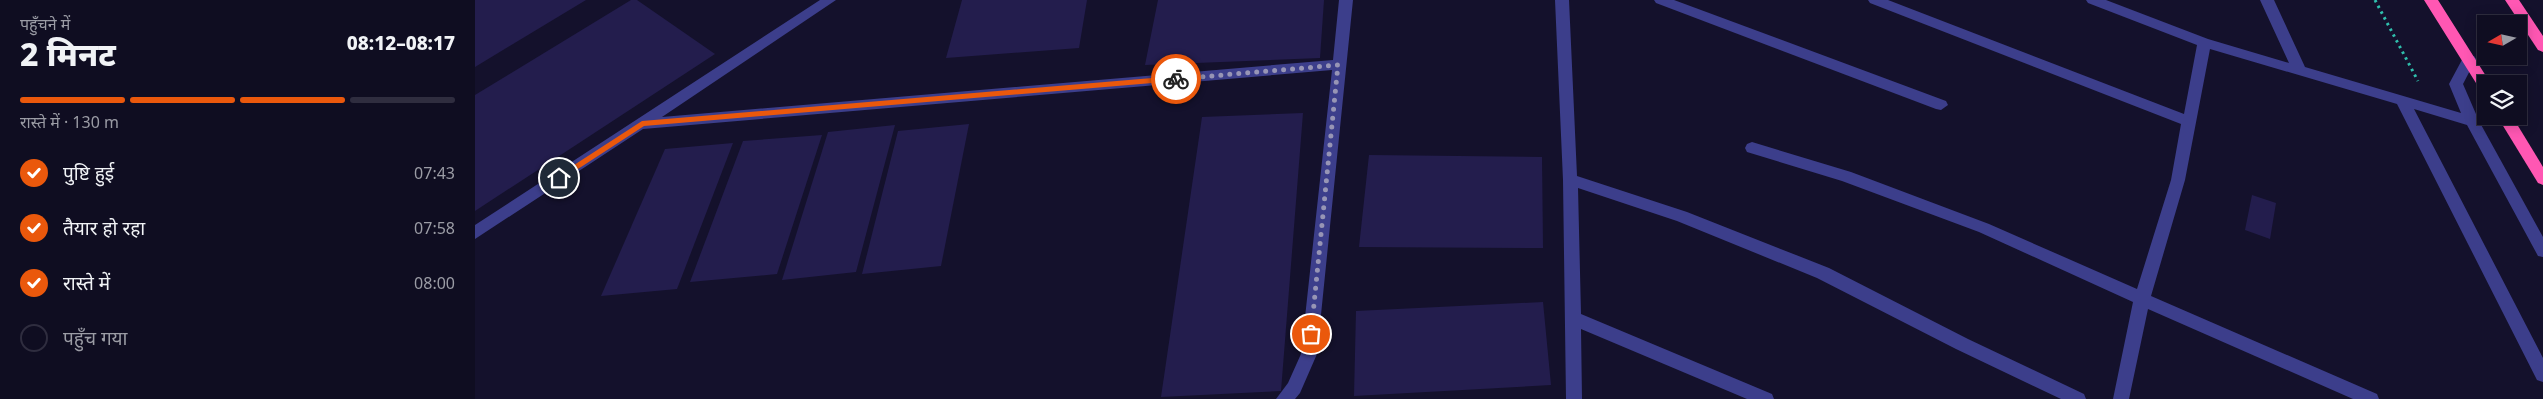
<!DOCTYPE html>
<html lang="hi">
<meta charset="utf-8">
<style>
:root{--surface:#0f0d21;--page:#18162a;--text:#f1f3f6;--muted:#9b9ca5;--line:#2f2d3f;--accent:#ea580c}
body{margin:0;font-family:"Noto Sans","Noto Sans Devanagari",sans-serif;background:var(--page);color:var(--text);height:100vh;display:flex;flex-direction:column;font-size:19px;white-space:nowrap}
*{box-sizing:border-box;margin:0}
p{font-size:16px;color:var(--muted)}
.icon{flex:none;width:28px;height:28px;fill:none;stroke:currentColor;stroke-width:2;stroke-linecap:round;stroke-linejoin:round}
.map{position:relative;flex:1;overflow:hidden}
.sheet{display:flex;flex-direction:column;background:var(--surface);width:475px}
.sheet>*{flex:none}
.needle{width:32px;rotate:261deg}
.controls{position:absolute;left:2002px;top:15px;display:grid;gap:10px}
.controls a{display:grid;place-items:center;width:50px;height:50px;border-radius:0px;background:var(--surface);box-shadow:0 2px 12px #0003,0 0 0 1px var(--line);font-size:25px}
.pin{position:absolute;display:grid;place-items:center;width:42px;height:42px;color:#fff;margin:-21px;border:2px solid #fff;border-radius:50%;box-shadow:0 1px 5px #0007}
.courier{position:absolute;display:grid;place-items:center;width:50px;height:50px;margin:-25px;border:4px solid #ea580c;border-radius:50%;background:#fff;color:#222;box-shadow:0 1px 6px #0007}
.overview em{font-style:normal;font-weight:800}
.overview div{display:flex;flex-direction:column-reverse}
.overview{display:flex;align-items:center;justify-content:space-between;height:85px;padding:0 20px}
h1{font-size:32px;font-weight:800;line-height:38px}
.bar{display:grid;grid-template-columns:repeat(4,1fr);gap:8px 5px;align-content:center;height:60px;padding:0 20px}
.bar i{height:6px;border-radius:4px;background:var(--line)}
.bar .current{background:var(--accent)}
.bar p{grid-column:span 4}
ol{padding:0 20px;list-style:none}
li{display:flex;align-items:center;gap:15px;height:55px}
li p{margin-inline-start:auto}
li .icon{padding:5px;border-radius:50%;background:var(--accent);color:#fff;stroke-width:4}
li:last-child{color:var(--muted)}
li i{width:28px;height:28px;border:2px solid var(--line);border-radius:50%}
main{display:flex;flex:1;min-height:0}
.map>svg:first-child{display:block}
.building{fill:#231d4d}
.lines{fill:none;stroke-linecap:round;stroke-linejoin:round}
.path{stroke:#2fbfac;stroke-width:3;stroke-dasharray:2.5 4;stroke-linecap:butt}
.minor{fill:#3c3e8b;fill-rule:evenodd}
.highway{fill:#ff57b3;fill-rule:evenodd}
.route{fill:#ea580c}
.done{stroke:#9795b5;stroke-width:5;stroke-dasharray:0 9}
</style>
<main>
<section class="sheet">
<div class="overview"><div><h1>2 मिनट</h1><p>पहुँचने में</p></div><em>08:12–08:17</em></div>
<div class="bar"><i class="current"></i><i class="current"></i><i class="current"></i><i></i><p>रास्ते में · 130 m</p></div>
<ol>
<li><svg class="icon" aria-label="check" viewBox="0 0 24 24"><path d="M5 12l5 5 9-10"/></svg>पुष्टि हुई<p>07:43</p></li>
<li><svg class="icon" aria-label="check" viewBox="0 0 24 24"><path d="M5 12l5 5 9-10"/></svg>तैयार हो रहा<p>07:58</p></li>
<li><svg class="icon" aria-label="check" viewBox="0 0 24 24"><path d="M5 12l5 5 9-10"/></svg>रास्ते में<p>08:00</p></li>
<li><i></i>पहुँच गया</li>
</ol>
</section>
<div class="map">
<svg width="2068" height="399" viewBox="0 0 2068 399">
<rect width="100%" height="100%" fill="#14112c"/>
<g class="building">
<path d="M 0,0 L 111,0 L 0,67 Z"/>
<path d="M 156,0 L 162,0 L 240,54 L 0,211 L 0,95 Z"/>
<path d="M 487,0 L 612,0 L 604,48 L 471,58 Z"/>
<path d="M 683,0 L 849,0 L 845,58 L 670,65 Z"/>
<path d="M 828,113 L 806,391 L 686,397 L 727,117 Z"/>
<path d="M 494,124 L 466,266 L 387,274 L 423,131 Z"/>
<path d="M 420,125 L 381,272 L 307,280 L 353,132 Z"/>
<path d="M 347,135 L 302,274 L 215,282 L 268,141 Z"/>
<path d="M 258,143 L 202,289 L 126,296 L 190,149 Z"/>
<path d="M 894,155 L 1067,157 L 1068,248 L 884,247 Z"/>
<path d="M 1777,195 L 1801,203 L 1795,239 L 1770,230 Z"/>
<path d="M 1068,302 L 1076,385 L 879,396 L 881,311 Z"/>
</g>
<g class="lines">
<path class="path" d="M 1900,0 L 1943,81"/>
<g class="minor">
<path d="M 345,0 L 361,0 L 187,117 L 858,60 L 864,0 L 878,0 L 842,354 L 825,393 L 820,399 L 801,399 L 813,383 L 826,354 L 857,70 L 168,129 L 0,239 L 0,225 Z"/>
<path d="M 1080,0 L 1094,0 L 1102,176 L 1212,212 L 1354,268 L 1493,339 L 1609,394 L 1611,399 L 1586,399 L 1481,349 L 1342,278 L 1202,221 L 1103,188 L 1106,314 L 1297,394 L 1299,399 L 1272,399 L 1106,329 L 1107,399 L 1091,399 L 1088,180 Z"/>
<path d="M 1179,0 L 1199,0 L 1471,101 L 1473,105 L 1466,110 L 1461,109 L 1181,3 Z"/>
<path d="M 1393,0 L 1413,0 L 1709,114 L 1722,45 L 1613,3 L 1611,0 L 1631,0 L 1733,39 L 1814,63 L 1785,0 L 1799,0 L 1830,67 L 1986,113 L 1974,84 L 1989,56 L 1999,56 L 2001,59 L 1988,84 L 2004,121 L 2068,237 L 2068,257 L 2063,256 L 1992,125 L 1939,109 L 2068,358 L 2068,382 L 2062,380 L 1922,104 L 1735,49 L 1710,180 L 1676,296 L 1902,394 L 1904,399 L 1878,399 L 1673,309 L 1654,399 L 1638,399 L 1658,302 L 1504,232 L 1367,181 L 1272,152 L 1270,148 L 1272,144 L 1277,142 L 1376,172 L 1514,224 L 1662,289 L 1696,180 L 1706,124 L 1395,3 Z"/>
</g>
<g class="highway">
<path d="M 1949,0 L 1963,0 L 2016,84 L 2011,84 L 2011,92 L 2006,91 Z"/>
<path d="M 2030,0 L 2044,0 L 2068,36 L 2068,52 L 2063,50 Z"/>
<path d="M 2022,116 L 2037,116 L 2068,167 L 2068,185 L 2063,183 Z"/>
</g>
</g>
<path class="route" d="M 701,76 L 705,79 L 701,81 L 169,126 L 86,180 L 79,178 L 167,121 Z"/>
<g class="lines">
<path class="done" d="M 701,79 L 863,65 L 836,334"/>
</g>
</svg>
<div class="controls">
<a><svg class="needle" viewBox="-14 -14 28 28"><path d="M0-13l5 13h-10z" fill="#e53935"/><path d="M0 13l5-13h-10z" fill="#9b9ca5"/></svg></a>
<a><svg class="icon" aria-label="layers" viewBox="0 0 24 24"><path d="M12 4l9 5-9 5-9-5zM3 14l9 5 9-5"/></svg></a>
</div>
<div class="pin" style="left:836px;top:334px;background:#ea580c"><svg class="icon" aria-label="bag" viewBox="0 0 24 24"><path d="M5 8h14l-1 12H6zM9 8a3 3 0 0 1 6 0"/></svg></div>
<div class="pin" style="left:84px;top:178px;background:#1f2937"><svg class="icon" aria-label="home" viewBox="0 0 24 24"><path d="M3 11l9-7 9 7M6 9v11h12V9"/></svg></div>
<div class="courier" style="left:701px;top:79px"><svg class="icon" aria-label="bike" viewBox="0 0 24 24"><circle cx="6" cy="16" r="4"/><circle cx="18" cy="16" r="4"/><path d="M6 16l4-8h5l3 8M10 8l3 8H6M13 5h3"/></svg></div>
</div>
</main>
